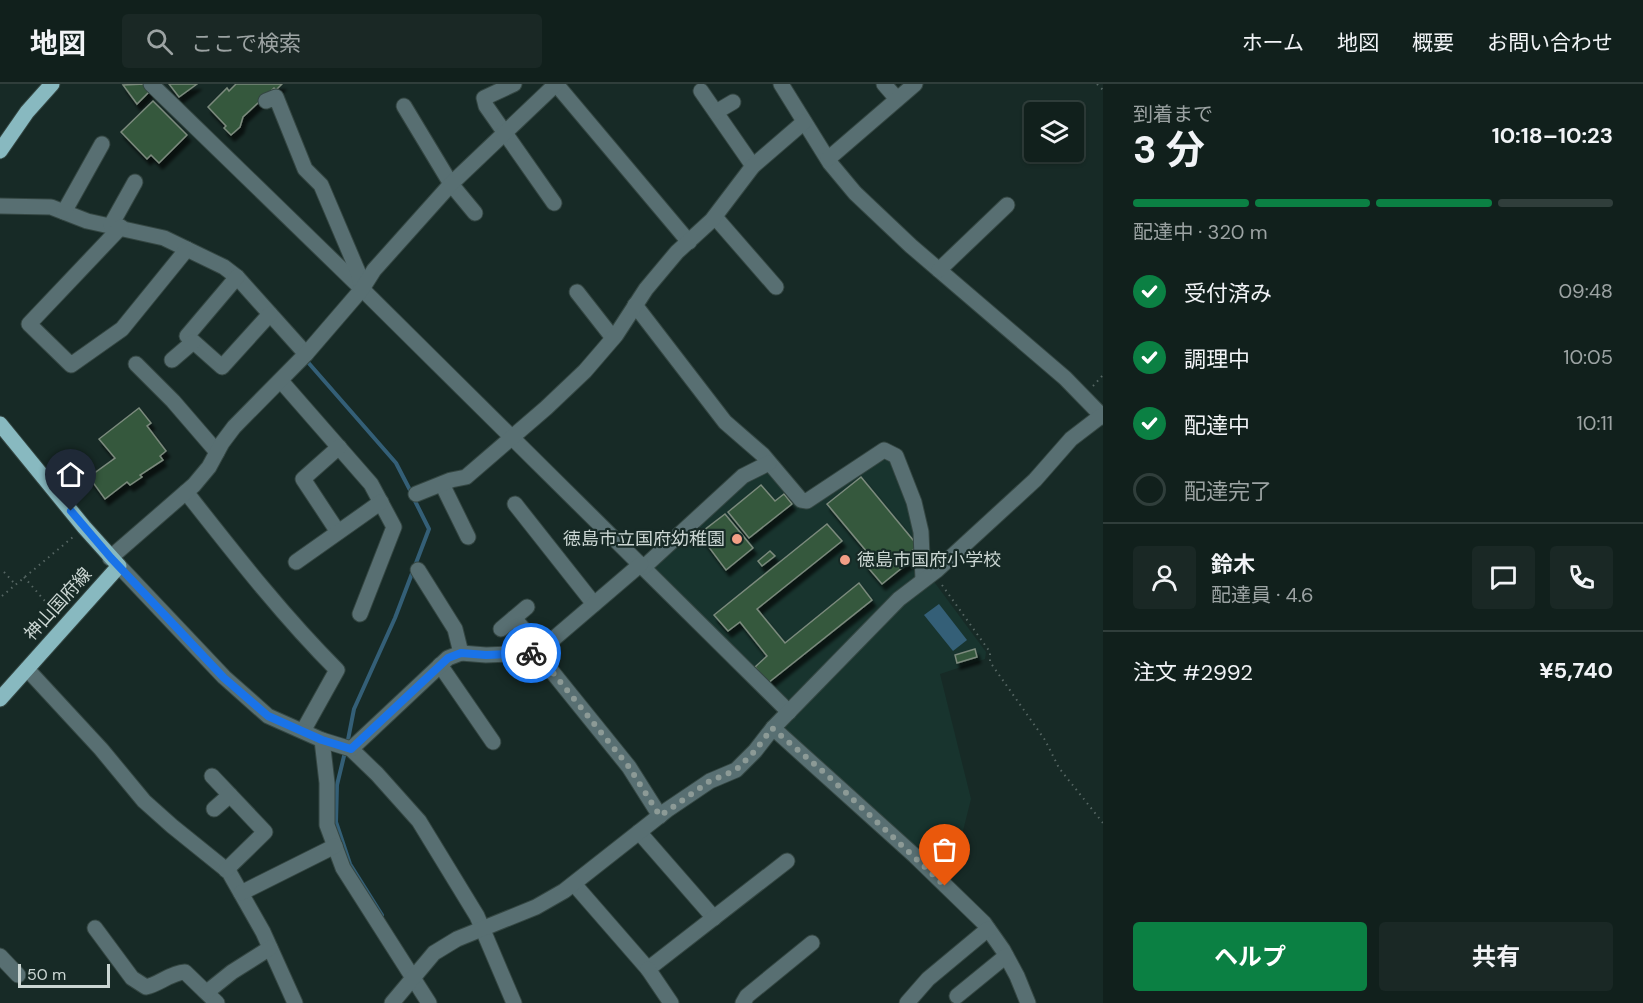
<!DOCTYPE html>
<html lang="ja">
<meta charset="utf-8">
<style>
:root{--surface:#11201c;--page:#1a2825;--text:#f1f3f6;--muted:#9ca3a3;--line:#303e3b;--accent:#0b8043}
body{margin:0;font-family:"DM Sans","Noto Sans JP",sans-serif;background:var(--page);color:var(--text);height:100vh;display:flex;flex-direction:column;font-size:22px;white-space:nowrap}
*{box-sizing:border-box;margin:0}
p{font-size:20px;color:var(--muted)}
.icon{flex:none;width:33px;height:33px;fill:none;stroke:currentColor;stroke-width:2;stroke-linecap:round;stroke-linejoin:round}
.map{position:relative;flex:1;overflow:hidden}
.sheet{display:flex;flex-direction:column;background:var(--surface);width:540px}
.sheet>*{flex:none}
.buttons{position:absolute;left:1024px;top:18px;display:grid;gap:12px}
.buttons a{display:grid;place-items:center;width:60px;height:60px;border-radius:6px;background:var(--surface);box-shadow:0 2px 4px #0004,0 0 0 2px var(--line);font-size:30px}
.scale{position:absolute;left:18px;bottom:15px;width:92px;box-sizing:border-box;padding-left:6px;border:3px solid #cbd6d3;border-top:0;font-size:16px;line-height:21px;white-space:nowrap;color:#cbd6d3;-webkit-text-stroke:4px #172a26;paint-order:stroke}
.pin{position:absolute;display:grid;place-items:center;width:51px;height:51px;color:#fff;margin:-62px -26px;border-radius:50% 50% 50% 0;rotate:-45deg;box-shadow:0 0 6px #0007}
.pin .icon{rotate:45deg}
.courier{position:absolute;display:grid;place-items:center;width:60px;height:60px;margin:-30px;border:4px solid #1a73e8;border-radius:50%;background:#fff;color:#222;box-shadow:0 2px 8px #0007}
.summary em{font-style:normal;font-weight:700}
.summary div{display:flex;flex-direction:column-reverse}
.summary{display:flex;align-items:center;justify-content:space-between;height:102px;padding:0 30px}
h1{font-size:39px;font-weight:700;line-height:45px}
.bar{display:grid;grid-template-columns:repeat(4,1fr);gap:9px 6px;align-content:center;height:72px;padding:0 30px}
.bar i{height:8px;border-radius:4px;background:var(--line)}
.bar .active{background:var(--accent)}
.bar p{grid-column:span 4}
.line{display:flex;align-items:center;gap:15px;padding:0 30px;border-top:2px solid var(--line)}
.line div{flex:1}
.round{display:grid;place-items:center;flex:none;width:63px;height:63px;border-radius:6px;background:var(--page)}
ol{padding:0 30px;list-style:none}
li{display:flex;align-items:center;gap:18px;height:66px}
li p{margin-inline-start:auto}
li .icon{padding:6px;border-radius:50%;background:var(--accent);color:#fff;stroke-width:4}
li:last-child{color:var(--muted)}
li i{width:33px;height:33px;border:3px solid var(--line);border-radius:50%}
.button{display:flex;gap:12px;margin-top:auto;padding:12px 30px}
.button a{flex:1;height:69px;border-radius:6px;background:var(--accent);color:#fff;font-size:24px;font-weight:700;line-height:69px;text-align:center}
.button a+a{background:var(--page);color:var(--text)}
header{display:flex;align-items:center;gap:36px;box-sizing:border-box;height:84px;padding:0 30px;background:var(--surface);border-bottom:2px solid var(--line)}
header strong{font-size:28px}
nav{display:flex;gap:33px;margin-inline-start:auto;font-size:21px}
.search{width:420px;height:54px;background:var(--page);display:flex;align-items:center;gap:15px;box-sizing:border-box;padding:0 21px;border-radius:6px;color:var(--muted);font-size:22px}
main{display:flex;flex:1;min-height:0}
.map>svg:first-child{display:block}
.built{fill:#18342e}
.water{fill:#345f77}
.lines{fill:none;stroke-linecap:round;stroke-linejoin:round}
.stream{stroke:#345f77;stroke-width:4}
.building{fill:#34583c;stroke:#7b8a7d;stroke-width:1.5;filter:url(#shadow)}
.minor-casing{stroke:#344642;stroke-width:17}
.major-casing{stroke:#344642;stroke-width:17}
.path{stroke:#566663;stroke-width:2;stroke-dasharray:1.5 4.5;stroke-linecap:butt}
.minor{stroke:#586f72;stroke-width:15}
.major{stroke:#88b9c0;stroke-width:15}
.done{stroke:#8c9a96;stroke-width:6;stroke-dasharray:0 10.8}
.route{stroke:#1a73e8;stroke-width:8}
.poi-dot{fill:#f39f86;stroke:#172a26;stroke-width:2}
.labels{text-anchor:middle;stroke-width:4.5;stroke-linejoin:round;paint-order:stroke}
.poi-label{font-size:18px;fill:#cbd6d3;stroke:#172a26;text-anchor:end}
.street-label{font-size:18px;fill:#cbd6d3;stroke:#172a26}
</style>
<header>
<strong>地図</strong>
<div class="search"><svg class="icon" aria-label="search" viewBox="0 0 24 24"><circle cx="10" cy="10" r="6"/><path d="M15 15l6 6"/></svg>ここで検索</div>
<nav><a>ホーム</a><a>地図</a><a>概要</a><a>お問い合わせ</a></nav>
</header>
<main>
<div class="map">
<svg width="1103" height="919" viewBox="0 0 1103 919">
<defs>
<filter id="shadow"><feDropShadow dx="3.5" dy="6" stdDeviation="1.5" flood-color="#0009"/></filter>
</defs>
<rect width="100%" height="100%" fill="#172a26"/>
<g class="built">
<path d="M 882,372 L 893,380 L 913,425 L 918,498 L 794,617 L 782,615 L 652,485 L 743,397 L 760,389 L 771,390 L 798,420 Z"/>
<path d="M 930,496 L 935,499 L 986,568 L 985,575 L 940,590 L 971,715 L 963,747 L 912,764 L 779,644 L 847,575 Z"/>
</g>
<path class="water" d="M 939,520 L 967,556 L 953,567 L 924,531 Z"/>
<g class="lines">
<g class="stream">
<path d="M 306,276 L 396,379 L 411,408"/>
<path d="M 347,661 L 354,625 L 395,534 L 429,445 L 414,415"/>
<path d="M 345,668 L 337,701 L 336,738 L 350,780 L 382,831"/>
</g>
</g>
<g class="building">
<path d="M 145,0 L 151,6 L 137,20 L 123,1 Z"/>
<path d="M 169,0 L 197,0 L 179,13 Z"/>
<path d="M 236,0 L 282,0 L 276,6 L 274,4 L 243,33 L 240,43 L 231,51 L 224,44 L 226,42 L 208,23 L 227,4 L 229,7 Z"/>
<path d="M 153,17 L 187,51 L 159,79 L 151,71 L 147,75 L 121,48 Z"/>
<path d="M 139,324 L 151,339 L 147,342 L 166,367 L 160,372 L 163,376 L 140,391 L 142,393 L 130,401 L 127,398 L 105,415 L 89,393 L 115,374 L 99,355 Z"/>
<path d="M 861,393 L 918,462 L 909,469 L 913,475 L 882,500 L 865,480 L 872,474 L 827,420 Z"/>
<path d="M 761,401 L 775,417 L 784,410 L 792,420 L 749,454 L 728,428 Z"/>
<path d="M 725,430 L 753,464 L 726,486 L 699,450 Z"/>
<path d="M 827,440 L 842,457 L 757,525 L 785,559 L 859,499 L 872,516 L 768,599 L 755,583 L 767,572 L 740,538 L 728,547 L 714,531 Z"/>
<path d="M 770,467 L 775,472 L 762,482 L 758,477 Z"/>
<path d="M 975,565 L 977,573 L 957,579 L 955,571 Z"/>
</g>
<g class="lines">
<defs>
<g id="minor">
<path d="M 151,0 L 362,205 L 789,628"/>
<path d="M 514,0 L 484,14 L 486,22 L 554,119"/>
<path d="M 556,0 L 689,158"/>
<path d="M 781,0 L 830,79 L 855,109 L 911,162 L 1065,294 L 1103,333"/>
<path d="M 884,0 L 897,15"/>
<path d="M 701,7 L 753,82"/>
<path d="M 266,17 L 276,13 L 305,85 L 321,101 L 358,188 L 362,205"/>
<path d="M 404,22 L 451,100 L 475,129"/>
<path d="M 716,28 L 733,18"/>
<path d="M 828,75 L 915,0"/>
<path d="M 0,122 L 51,123 L 87,137 L 164,154 L 224,183 L 237,193 L 306,270"/>
<path d="M 64,128 L 102,60"/>
<path d="M 715,133 L 776,203"/>
<path d="M 111,141 L 135,98"/>
<path d="M 121,143 L 29,240 L 71,281 L 122,245 L 187,165"/>
<path d="M 939,186 L 1007,121"/>
<path d="M 237,193 L 187,252 L 222,283 L 270,230"/>
<path d="M 577,208 L 613,254"/>
<path d="M 635,221 L 725,338 L 763,371 L 801,416 L 807,417 L 884,366 L 896,372 L 914,418 L 921,448 L 923,496"/>
<path d="M 172,276 L 193,258"/>
<path d="M 136,280 L 173,317 L 217,368"/>
<path d="M 281,297 L 371,400 L 394,443 L 360,530"/>
<path d="M 442,400 L 468,453"/>
<path d="M 186,408 C 234,469 282,531 337,586 L 303,647"/>
<path d="M 416,410 L 451,396 L 466,393 L 546,324 L 585,287 L 616,251 L 646,205 L 677,168 L 712,136 L 753,82 L 804,38"/>
<path d="M 515,420 L 594,520"/>
<path d="M 338,448 L 303,395 L 339,363"/>
<path d="M 110,474 L 194,401 L 209,383 L 222,359 L 234,343 L 306,270 L 362,205 L 374,186 L 451,100 L 556,0"/>
<path d="M 296,478 L 381,418"/>
<path d="M 119,482 L 224,593 L 268,632 L 322,656 L 327,699 L 327,741 L 343,784 L 429,919"/>
<path d="M 644,483 L 743,392 L 769,379"/>
<path d="M 418,486 L 455,545 L 461,569"/>
<path d="M 514,534 L 536,560 L 537,569 L 629,683 L 660,732"/>
<path d="M 501,545 L 527,523"/>
<path d="M 440,581 L 493,658"/>
<path d="M 27,585 L 101,665 L 144,717 L 172,742 L 229,788 L 263,848 L 295,919"/>
<path d="M 773,644 L 915,772 L 984,839 L 1003,866 L 1017,892 L 1028,919"/>
<path d="M 322,656 L 351,665 L 377,690 L 419,737 L 477,832 L 514,919"/>
<path d="M 351,665 L 448,574 L 461,569 L 486,571 L 537,569 L 641,480"/>
<path d="M 212,692 L 265,748 L 226,786"/>
<path d="M 214,725 L 230,711"/>
<path d="M 639,748 L 714,834"/>
<path d="M 574,800 L 648,885 L 787,777"/>
<path d="M 241,809 L 335,762"/>
<path d="M 95,844 L 132,894 L 146,903 C 160,900 170,889 185,888 L 217,919"/>
<path d="M 0,872 L 18,891"/>
<path d="M 648,885 L 671,919"/>
<path d="M 207,908 L 232,888 L 270,864"/>
<path d="M 957,912 L 1006,872"/>
<path d="M 392,919 L 434,869 L 457,855 L 536,823 L 564,807 L 667,726 L 710,697 L 736,686 L 755,667 L 773,644 L 899,515 L 937,486 L 1035,396 L 1071,355 L 1101,332"/>
<path d="M 743,919 L 747,912 L 812,859"/>
<path d="M 907,919 L 928,895 L 988,845"/>
</g>
<g id="major">
<path d="M 0,67 L 27,28 L 52,0"/>
<path d="M 0,340 L 84,443 L 119,482 L 0,615"/>
</g>
</defs>
<use href="#minor" class="minor-casing"/>
<use href="#major" class="major-casing"/>
<g class="path">
<path d="M 1097,0 L 1103,6"/>
<path d="M 1093,302 L 1103,291"/>
<path d="M 4,488 L 15,500"/>
<path d="M 24,493 L 58,532"/>
<path d="M 942,501 L 990,568 L 990,578 L 1045,656 L 1059,684 L 1103,739"/>
<path d="M 2,512 L 73,453"/>
</g>
<use href="#minor" class="minor"/>
<use href="#major" class="major"/>
</g>
<g class="lines">
<path class="done" d="M 531,569 L 537,569 L 629,683 L 660,732 L 710,697 L 736,686 L 755,667 L 772,644 L 827,691 L 945,802"/>
<path class="route" d="M 71,427 L 111,474 L 224,594 L 268,632 L 322,656 L 351,665 L 448,574 L 461,569 L 486,571 L 531,569"/>
</g>
<g class="poi-dot">
<circle cx="737" cy="455" r="6"/>
<circle cx="845" cy="476" r="6"/>
</g>
<g class="labels">
<g class="poi-label">
<text x="725" y="461">徳島市立国府幼稚園</text>
<text x="857" y="482" text-anchor="start">徳島市国府小学校</text>
</g>
<g class="street-label">
<text transform="translate(58 520) rotate(-48)" y="6">神山国府線</text>
</g>
</g>
</svg>
<div class="buttons">
<a><svg class="icon" aria-label="layers" viewBox="0 0 24 24"><path d="M12 4l9 5-9 5-9-5zM3 14l9 5 9-5"/></svg></a>
</div>
<div class="scale">50 m</div>
<div class="pin" style="left:945px;top:802px;background:#ea580c"><svg class="icon" aria-label="bag" viewBox="0 0 24 24"><path d="M5 8h14l-1 12H6zM9 8a3 3 0 0 1 6 0"/></svg></div>
<div class="pin" style="left:71px;top:427px;background:#1f2937"><svg class="icon" aria-label="home" viewBox="0 0 24 24"><path d="M3 11l9-7 9 7M6 9v11h12V9"/></svg></div>
<div class="courier" style="left:531px;top:569px"><svg class="icon" aria-label="bike" viewBox="0 0 24 24"><circle cx="6" cy="16" r="4"/><circle cx="18" cy="16" r="4"/><path d="M6 16l4-8h5l3 8M10 8l3 8H6M13 5h3"/></svg></div>
</div>
<section class="sheet">
<div class="summary"><div><h1>3 分</h1><p>到着まで</p></div><em>10:18–10:23</em></div>
<div class="bar"><i class="active"></i><i class="active"></i><i class="active"></i><i></i><p>配達中 · 320 m</p></div>
<ol>
<li><svg class="icon" aria-label="check" viewBox="0 0 24 24"><path d="M5 12l5 5 9-10"/></svg>受付済み<p>09:48</p></li>
<li><svg class="icon" aria-label="check" viewBox="0 0 24 24"><path d="M5 12l5 5 9-10"/></svg>調理中<p>10:05</p></li>
<li><svg class="icon" aria-label="check" viewBox="0 0 24 24"><path d="M5 12l5 5 9-10"/></svg>配達中<p>10:11</p></li>
<li><i></i>配達完了</li>
</ol>
<div class="line" style="height:108px"><a class="round"><svg class="icon" aria-label="person" viewBox="0 0 24 24"><circle cx="12" cy="8" r="4"/><path d="M4 21q1-7 8-7t8 7"/></svg></a><div><b>鈴木</b><p>配達員 · 4.6</p></div><a class="round"><svg class="icon" aria-label="chat" viewBox="0 0 24 24"><path d="M4 5h16v11H9l-5 4z"/></svg></a><a class="round"><svg class="icon" aria-label="phone" viewBox="0 0 24 24"><path d="M5 4h4l2 5-3 2q2 4 5 5l2-3 5 2v4C11 20 4 13 5 4z"/></svg></a></div>
<div class="line" style="height:78px"><div>注文 #2992</div><b>¥5,740</b></div>
<div class="button"><a>ヘルプ</a><a>共有</a></div>
</section>
</main>
